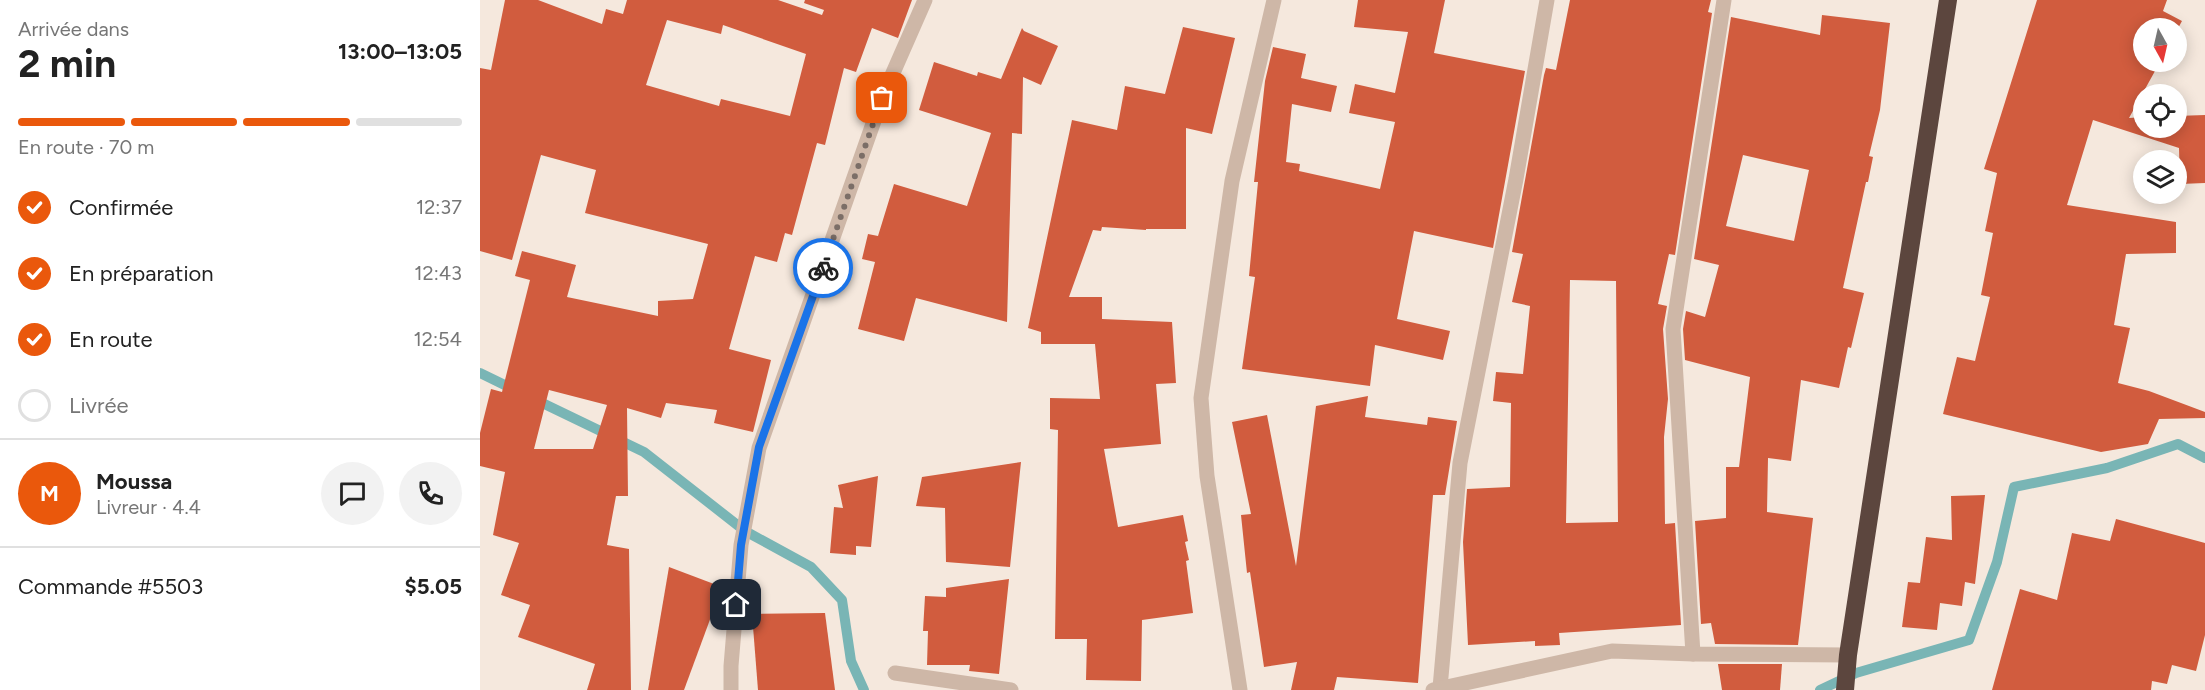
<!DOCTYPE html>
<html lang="fr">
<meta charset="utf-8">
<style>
:root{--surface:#fff;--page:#f2f2f2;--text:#222;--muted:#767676;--line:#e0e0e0;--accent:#ea580c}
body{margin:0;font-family:Figtree,sans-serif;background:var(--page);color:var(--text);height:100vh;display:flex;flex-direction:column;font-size:22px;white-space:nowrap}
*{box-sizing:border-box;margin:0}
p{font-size:20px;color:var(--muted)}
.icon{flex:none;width:33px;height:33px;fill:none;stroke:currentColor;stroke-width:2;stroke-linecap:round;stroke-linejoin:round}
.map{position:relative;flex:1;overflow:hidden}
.side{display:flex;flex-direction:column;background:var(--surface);width:480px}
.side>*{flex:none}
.needle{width:39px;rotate:172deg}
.tools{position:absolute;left:1653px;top:18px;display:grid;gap:12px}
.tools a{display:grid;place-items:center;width:54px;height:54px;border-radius:50%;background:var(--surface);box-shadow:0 3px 15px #0003;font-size:30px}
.pin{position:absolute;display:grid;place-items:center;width:51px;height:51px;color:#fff;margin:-26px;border-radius:12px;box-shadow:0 3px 9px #0006}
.courier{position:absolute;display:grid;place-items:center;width:60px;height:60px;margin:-30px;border:4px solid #1a73e8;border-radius:50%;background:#fff;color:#222;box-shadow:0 2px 8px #0007}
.summary em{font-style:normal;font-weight:700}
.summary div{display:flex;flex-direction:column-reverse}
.summary{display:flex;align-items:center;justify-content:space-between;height:102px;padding:0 18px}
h1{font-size:39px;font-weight:700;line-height:45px}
.bar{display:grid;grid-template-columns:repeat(4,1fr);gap:9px 6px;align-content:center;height:72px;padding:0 18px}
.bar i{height:8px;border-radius:4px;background:var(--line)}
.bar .on{background:var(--accent)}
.bar p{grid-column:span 4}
.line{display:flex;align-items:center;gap:15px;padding:0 18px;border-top:2px solid var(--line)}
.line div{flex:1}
.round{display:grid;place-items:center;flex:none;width:63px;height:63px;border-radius:32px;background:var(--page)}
ol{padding:0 18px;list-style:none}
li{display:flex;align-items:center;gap:18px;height:66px}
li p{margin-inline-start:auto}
li .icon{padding:6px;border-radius:50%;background:var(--accent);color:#fff;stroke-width:4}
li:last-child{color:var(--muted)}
li i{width:33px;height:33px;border:3px solid var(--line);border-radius:50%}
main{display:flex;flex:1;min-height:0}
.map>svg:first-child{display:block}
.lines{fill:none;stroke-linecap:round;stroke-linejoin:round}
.stream{stroke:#79b5b5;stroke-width:10}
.building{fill:#d15c3e;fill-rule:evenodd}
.minor{stroke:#ceb7a7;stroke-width:15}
.highway{stroke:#5c463e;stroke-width:18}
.done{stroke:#7b6e67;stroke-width:6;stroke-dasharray:0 10.8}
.route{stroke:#1a73e8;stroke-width:8}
</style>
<main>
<section class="side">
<div class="summary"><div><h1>2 min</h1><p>Arrivée dans</p></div><em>13:00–13:05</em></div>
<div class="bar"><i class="on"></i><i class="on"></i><i class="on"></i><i></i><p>En route · 70 m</p></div>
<ol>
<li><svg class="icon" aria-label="check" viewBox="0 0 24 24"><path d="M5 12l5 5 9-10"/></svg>Confirmée<p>12:37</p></li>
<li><svg class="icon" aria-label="check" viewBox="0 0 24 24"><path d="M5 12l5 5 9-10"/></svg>En préparation<p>12:43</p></li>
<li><svg class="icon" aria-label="check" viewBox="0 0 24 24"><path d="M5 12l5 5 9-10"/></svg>En route<p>12:54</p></li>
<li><i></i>Livrée</li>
</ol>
<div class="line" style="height:108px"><b class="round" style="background:var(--accent);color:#fff">M</b><div><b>Moussa</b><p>Livreur · 4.4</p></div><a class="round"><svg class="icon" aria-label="chat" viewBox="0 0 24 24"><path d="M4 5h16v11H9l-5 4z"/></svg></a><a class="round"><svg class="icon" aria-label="phone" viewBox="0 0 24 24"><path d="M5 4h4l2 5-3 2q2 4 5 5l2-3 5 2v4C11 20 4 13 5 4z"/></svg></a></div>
<div class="line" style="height:78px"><div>Commande #5503</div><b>$5.05</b></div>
</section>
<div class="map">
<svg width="1725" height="690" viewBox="0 0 1725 690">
<rect width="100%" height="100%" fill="#f5e8dd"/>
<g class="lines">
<g class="stream">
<path d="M 0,373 L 37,391"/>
<path d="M 54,399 L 164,452 L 265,531 L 331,567 L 362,600 L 371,661 L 384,690"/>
<path d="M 1340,690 L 1376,673 L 1489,640 L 1517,562 L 1534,487 L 1627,468 L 1698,444 L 1725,458"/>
</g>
</g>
<g class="building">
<path d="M 25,0 L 58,0 L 122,24 L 126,9 L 143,14 L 147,0 L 298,0 L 342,15 L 344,10 L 324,3 L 325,0 L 432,0 L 418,38 L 392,28 L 376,72 L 364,68 L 345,145 L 337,143 L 312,235 L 305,233 L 297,262 L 275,256 L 249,349 L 291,360 L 273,432 L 234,423 L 237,410 L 186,403 L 181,418 L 147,408 L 148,496 L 136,496 L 127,545 L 149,549 L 151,690 L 107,690 L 115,664 L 38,637 L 50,605 L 21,595 L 39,543 L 13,535 L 25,472 L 0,466 L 0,433 L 11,389 L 22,392 L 50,280 L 35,276 L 42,251 L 96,265 L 87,297 L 178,316 L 178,301 L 213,299 L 228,244 L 105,213 L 116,170 L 61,155 L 32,260 L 0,251 L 0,68 L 11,70 ZM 187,20 L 241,34 L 243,25 L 326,54 L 310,116 L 241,99 L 239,106 L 166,85 ZM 69,390 L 127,405 L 113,449 L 54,449 Z"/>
<path d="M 878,0 L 965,0 L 954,53 L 1045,71 L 1013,248 L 934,231 L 917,319 L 970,331 L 963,360 L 895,345 L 890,386 L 762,369 L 775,277 L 769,276 L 778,182 L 774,182 L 785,81 L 793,47 L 826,54 L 821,78 L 857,86 L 851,112 L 812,104 L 806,162 L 820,164 L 819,171 L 900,189 L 915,122 L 869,113 L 875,84 L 915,93 L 928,32 L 874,27 Z"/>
<path d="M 1090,0 L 1231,0 L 1228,12 L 1232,13 L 1195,255 L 1189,254 L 1178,304 L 1187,306 L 1183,329 L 1188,399 L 1184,437 L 1185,524 L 1195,523 L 1201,625 L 1079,633 L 1080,645 L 1055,646 L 1055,641 L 988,645 L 983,542 L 987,489 L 1030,487 L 1031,403 L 1013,401 L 1016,372 L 1043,374 L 1050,306 L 1032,302 L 1043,254 L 1032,252 L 1064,75 L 1066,68 L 1076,70 ZM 1090,280 L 1136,281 L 1138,522 L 1086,523 Z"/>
<path d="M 1557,0 L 1687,0 L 1683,11 L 1702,21 L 1696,32 L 1696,28 L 1664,28 L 1664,62 L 1680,62 L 1649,118 L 1664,117 L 1664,128 L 1696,128 L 1696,116 L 1725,115 L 1725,183 L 1700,184 L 1699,148 L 1613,120 L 1587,205 L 1696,222 L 1696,253 L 1646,254 L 1634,325 L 1650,328 L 1638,383 L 1669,391 L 1725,412 L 1725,418 L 1679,419 L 1668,444 L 1621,452 L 1463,414 L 1477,357 L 1495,361 L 1510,297 L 1501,295 L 1513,233 L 1505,231 L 1517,173 L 1504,169 Z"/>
<path d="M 1342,15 L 1410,23 L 1400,110 L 1389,156 L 1393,157 L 1388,182 L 1386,182 L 1363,288 L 1384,293 L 1371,348 L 1368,347 L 1359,388 L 1321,380 L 1311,461 L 1288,458 L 1287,512 L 1333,518 L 1318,645 L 1235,644 L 1231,623 L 1221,624 L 1215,521 L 1246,518 L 1246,467 L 1259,467 L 1270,377 L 1205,360 L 1203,329 L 1206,311 L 1225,317 L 1239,265 L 1214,259 L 1251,17 L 1340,35 ZM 1263,155 L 1329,170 L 1314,241 L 1246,226 Z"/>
<path d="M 703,27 L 755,38 L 732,134 L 706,128 L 706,229 L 666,229 L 666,230 L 622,227 L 621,231 L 613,230 L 589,297 L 622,297 L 622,319 L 692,322 L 696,383 L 676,384 L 681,444 L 624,449 L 638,527 L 703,515 L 708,541 L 705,542 L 709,560 L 706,561 L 713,613 L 662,620 L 661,681 L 606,680 L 607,639 L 575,639 L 578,430 L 570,429 L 570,398 L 620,399 L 615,344 L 561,344 L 561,332 L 548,328 L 592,120 L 637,130 L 645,86 L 685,94 Z"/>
<path d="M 542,28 L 544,31 L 578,46 L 561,85 L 543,77 L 542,134 L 532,133 L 527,322 L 436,298 L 424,341 L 378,329 L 395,262 L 382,259 L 388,234 L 398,236 L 414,184 L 487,206 L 511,133 L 439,110 L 454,62 L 497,76 L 498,72 L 521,79 Z"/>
<path d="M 888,396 L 885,417 L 947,425 L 948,417 L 977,421 L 965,495 L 953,495 L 938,683 L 857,677 L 854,690 L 811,690 L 817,662 L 784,667 L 770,572 L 767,573 L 761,515 L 771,514 L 752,422 L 787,415 L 816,566 L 836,406 Z"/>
<path d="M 541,462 L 530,567 L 466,562 L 465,508 L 436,506 L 442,477 Z"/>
<path d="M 398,476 L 391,547 L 376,546 L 376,555 L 350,553 L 354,507 L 363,508 L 358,485 Z"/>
<path d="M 1505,495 L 1495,584 L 1485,582 L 1482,606 L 1460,603 L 1457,630 L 1422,627 L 1428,582 L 1440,583 L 1446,537 L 1472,540 L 1471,496 Z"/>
<path d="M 1636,519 L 1725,543 L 1725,635 L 1716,671 L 1692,665 L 1687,684 L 1672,681 L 1671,690 L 1512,690 L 1540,589 L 1577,600 L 1592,533 L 1630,541 Z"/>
<path d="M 189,567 L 242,587 L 204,690 L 168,690 Z"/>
<path d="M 529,579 L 519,674 L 489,671 L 490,665 L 447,665 L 448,631 L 443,631 L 445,596 L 466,597 L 466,588 Z"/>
<path d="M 345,613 L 355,690 L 278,690 L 272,614 Z"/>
<path d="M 1238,664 L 1302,664 L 1300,690 L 1242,690 Z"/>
</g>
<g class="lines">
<g class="minor">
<path d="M 1213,654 L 1193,329 L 1244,0"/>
<path d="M 415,673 L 531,690"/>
<path d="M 960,688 L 980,463 L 1036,179 L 1067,0"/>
<path d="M 251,690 L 251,666 L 261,545 L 279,448 L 402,98 L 445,0"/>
<path d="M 760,690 L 727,476 L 721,398 L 752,181 L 794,0"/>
<path d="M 953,690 L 1132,651 L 1213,654 L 1368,655"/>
</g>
<path class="highway" d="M 1365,690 L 1368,655 L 1468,0"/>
</g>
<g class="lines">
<path class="done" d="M 343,268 L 402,98"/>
<path class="route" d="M 256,605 L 261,545 L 279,447 L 343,268"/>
</g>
</svg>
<div class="tools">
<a><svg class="needle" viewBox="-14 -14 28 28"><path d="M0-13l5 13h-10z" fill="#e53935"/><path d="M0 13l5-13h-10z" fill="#767676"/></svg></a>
<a><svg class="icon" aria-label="locate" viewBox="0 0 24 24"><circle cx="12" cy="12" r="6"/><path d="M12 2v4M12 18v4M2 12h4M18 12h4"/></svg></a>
<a><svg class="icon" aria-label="layers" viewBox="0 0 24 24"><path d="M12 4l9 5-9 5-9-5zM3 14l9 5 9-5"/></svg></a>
</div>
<div class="pin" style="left:402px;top:98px;background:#ea580c"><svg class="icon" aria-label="bag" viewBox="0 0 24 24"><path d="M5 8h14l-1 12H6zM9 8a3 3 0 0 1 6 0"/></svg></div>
<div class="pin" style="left:256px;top:605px;background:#1f2937"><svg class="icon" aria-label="home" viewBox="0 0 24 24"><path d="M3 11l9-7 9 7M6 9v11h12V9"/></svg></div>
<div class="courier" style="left:343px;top:268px"><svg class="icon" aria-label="bike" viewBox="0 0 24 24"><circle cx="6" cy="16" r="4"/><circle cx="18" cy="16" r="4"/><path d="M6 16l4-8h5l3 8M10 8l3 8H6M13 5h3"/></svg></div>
</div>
</main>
